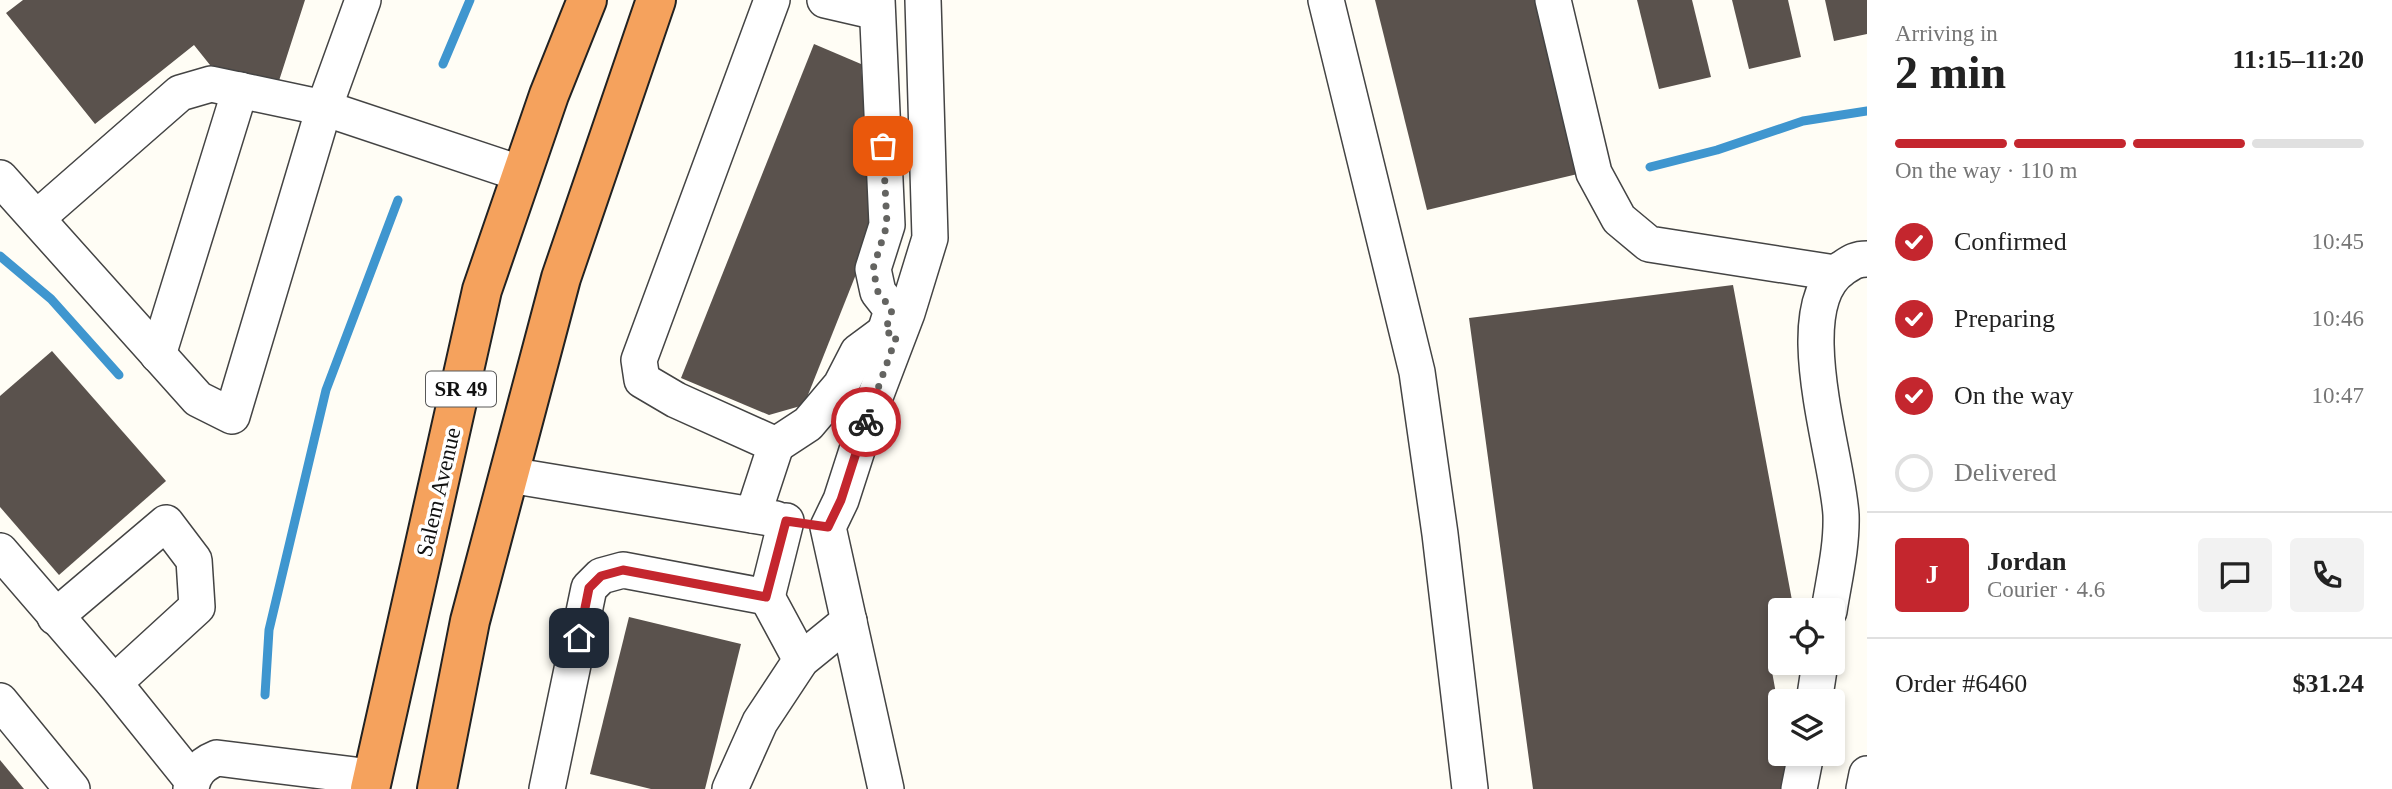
<!DOCTYPE html>
<meta charset="utf-8">
<style>
:root{--surface:#fff;--page:#f2f2f2;--text:#222;--muted:#767676;--line:#e0e0e0;--accent:#c4262e}
body{margin:0;font-family:"Times New Roman",serif;background:var(--page);color:var(--text);height:100vh;display:flex;flex-direction:column;font-size:26px;white-space:nowrap}
*{box-sizing:border-box;margin:0}
p{font-size:23px;color:var(--muted)}
.icon{flex:none;width:38px;height:38px;fill:none;stroke:currentColor;stroke-width:2;stroke-linecap:round;stroke-linejoin:round}
.map{position:relative;flex:1;overflow:hidden}
.drawer{display:flex;flex-direction:column;background:var(--surface);width:525px}
.drawer>*{flex:none}
.tools{position:absolute;left:1768px;top:598px;display:grid;gap:14px}
.tools a{display:grid;place-items:center;width:77px;height:77px;border-radius:7px;background:var(--surface);box-shadow:0 4px 10px #0003;font-size:35px}
.pin{position:absolute;display:grid;place-items:center;width:60px;height:60px;color:#fff;margin:-30px;border-radius:14px;box-shadow:0 4px 10px #0006}
.courier{position:absolute;display:grid;place-items:center;width:70px;height:70px;margin:-35px;border:5px solid #c4262e;border-radius:50%;background:#fff;color:#222;box-shadow:0 2px 9px #0007}
.head em{font-style:normal;font-weight:600}
.head div{display:flex;flex-direction:column-reverse}
.head{display:flex;align-items:center;justify-content:space-between;height:119px;padding:0 28px}
h1{font-size:46px;font-weight:600;line-height:52px}
.bar{display:grid;grid-template-columns:repeat(4,1fr);gap:10px 7px;align-content:center;height:84px;padding:0 28px}
.bar i{height:9px;border-radius:5px;background:var(--line)}
.bar .on{background:var(--accent)}
.bar p{grid-column:span 4}
.line{display:flex;align-items:center;gap:18px;padding:0 28px;border-top:2px solid var(--line)}
.line div{flex:1}
.round{display:grid;place-items:center;flex:none;width:74px;height:74px;border-radius:7px;background:var(--page)}
ol{padding:0 28px;list-style:none}
li{display:flex;align-items:center;gap:21px;height:77px}
li p{margin-inline-start:auto}
li .icon{padding:7px;border-radius:50%;background:var(--accent);color:#fff;stroke-width:4}
li:last-child{color:var(--muted)}
li i{width:38px;height:38px;border:4px solid var(--line);border-radius:50%}
main{display:flex;flex:1;min-height:0}
.map>svg:first-child{display:block}
.lines{fill:none;stroke-linecap:round;stroke-linejoin:round}
.stream{stroke:#3f96cf;stroke-width:9}
.building{fill:#5a524d}
.minor-casing{stroke:#444;stroke-width:38}
.highway-casing{stroke:#222;stroke-width:42}
.minor{stroke:#fff;stroke-width:35}
.highway{stroke:#f5a25d;stroke-width:38}
.done{stroke:#646461;stroke-width:7;stroke-dasharray:0 12.6}
.route{stroke:#c4262e;stroke-width:9}
.labels{text-anchor:middle;stroke-width:7;stroke-linejoin:round;paint-order:stroke}
.shield{fill:#fff;stroke:#585858;stroke-width:2}
.shield-label{font-size:21px;font-weight:bold;fill:#111}
.street-label{font-size:23px;fill:#111;stroke:#fff}
</style>
<main>
<div class="map">
<svg width="1867" height="789" viewBox="0 0 1867 789">
<rect width="100%" height="100%" fill="#fffdf5"/>
<g class="lines">
<g class="stream">
<path d="M 443,64 L 470,0"/>
<path d="M 1650,167 L 1717,150 L 1803,121 L 1867,111"/>
<path d="M 0,256 L 51,299 L 119,375"/>
<path d="M 265,695 L 269,630 L 326,390 L 398,200"/>
</g>
</g>
<g class="building">
<path d="M 23,0 L 305,0 L 277,87 L 210,65 L 194,45 L 95,124 L 6,13 Z"/>
<path d="M 1375,0 L 1543,0 L 1586,172 L 1427,210 Z"/>
<path d="M 1637,0 L 1692,0 L 1711,77 L 1659,89 Z"/>
<path d="M 1732,0 L 1788,0 L 1801,57 L 1749,69 Z"/>
<path d="M 1825,0 L 1867,0 L 1867,34 L 1834,41 Z"/>
<path d="M 814,44 L 861,64 L 874,229 L 804,405 L 769,415 L 681,378 Z"/>
<path d="M 1733,285 L 1794,611 L 1780,611 L 1780,663 L 1771,666 L 1780,716 L 1780,754 L 1786,754 L 1791,789 L 1533,789 L 1469,318 Z"/>
<path d="M 52,351 L 166,481 L 59,575 L 0,507 L 0,396 Z"/>
<path d="M 629,617 L 741,644 L 705,789 L 651,789 L 590,774 Z"/>
<path d="M 0,760 L 24,789 L 0,789 Z"/>
</g>
<g class="lines">
<defs>
<g id="minor">
<path d="M 825,0 L 877,12"/>
<path d="M 877,0 L 887,225 L 873,269 L 878,292 L 892,310 L 885,332"/>
<path d="M 1326,0 L 1417,372 L 1440,534 L 1470,789"/>
<path d="M 1553,0 L 1594,173 L 1619,219 L 1649,244 L 1835,273"/>
<path d="M 0,178 L 198,399 L 232,416 L 324,108 L 522,174"/>
<path d="M 37,218 L 180,93 L 211,84 L 324,108 L 363,0"/>
<path d="M 158,355 L 240,90"/>
<path d="M 776,445 L 808,424 L 841,385 L 858,352 L 885,332 L 897,335"/>
<path d="M 509,475 L 776,519"/>
<path d="M 753,515 L 776,445 L 676,400 L 642,380 L 639,360 L 772,0"/>
<path d="M 0,551 L 114,683 L 192,780"/>
<path d="M 767,597 L 801,660"/>
<path d="M 1829,611 C 1834,579 1842,547 1841,515 C 1838,456 1785,306 1843,268 C 1852,262 1856,259 1867,259"/>
<path d="M 55,617 L 166,523 L 194,560 L 197,607 L 114,683"/>
<path d="M 0,701 L 72,789"/>
<path d="M 1814,702 L 1820,663"/>
<path d="M 191,789 C 193,773 202,764 217,758 L 371,777"/>
<path d="M 547,789 L 589,588 L 601,576 L 623,570 L 767,597 L 786,521"/>
<path d="M 730,789 L 760,722 L 801,660 L 849,621"/>
<path d="M 886,789 L 828,527 L 841,500 L 870,410 L 907,313 L 930,238 L 923,0"/>
<path d="M 1799,789 L 1806,754"/>
<path d="M 1864,789 L 1867,774"/>
</g>
<g id="highway">
<path d="M 370,789 L 482,290 L 549,95 L 587,0"/>
<path d="M 437,789 L 470,621 L 561,278 L 656,0"/>
</g>
</defs>
<use href="#minor" class="minor-casing"/>
<use href="#highway" class="highway-casing"/>
<use href="#minor" class="minor"/>
<use href="#highway" class="highway"/>
</g>
<g class="lines">
<path class="done" d="M 866,422 L 897,335 L 885,332 L 892,310 L 878,292 L 873,269 L 887,225 L 883,146"/>
<path class="route" d="M 579,638 L 589,588 L 601,576 L 623,570 L 766,597 L 786,521 L 828,527 L 841,500 L 866,422"/>
</g>
<g class="labels">
<rect class="shield" x="426" y="371.5" width="70" height="35" rx="5"/>
<g class="shield-label">
<text x="461" y="396">SR 49</text>
</g>
<g class="street-label">
<text transform="translate(438 492) rotate(-77)" y="8">Salem Avenue</text>
</g>
</g>
</svg>
<div class="tools">
<a><svg class="icon" aria-label="locate" viewBox="0 0 24 24"><circle cx="12" cy="12" r="6"/><path d="M12 2v4M12 18v4M2 12h4M18 12h4"/></svg></a>
<a><svg class="icon" aria-label="layers" viewBox="0 0 24 24"><path d="M12 4l9 5-9 5-9-5zM3 14l9 5 9-5"/></svg></a>
</div>
<div class="pin" style="left:883px;top:146px;background:#ea580c"><svg class="icon" aria-label="bag" viewBox="0 0 24 24"><path d="M5 8h14l-1 12H6zM9 8a3 3 0 0 1 6 0"/></svg></div>
<div class="pin" style="left:579px;top:638px;background:#1f2937"><svg class="icon" aria-label="home" viewBox="0 0 24 24"><path d="M3 11l9-7 9 7M6 9v11h12V9"/></svg></div>
<div class="courier" style="left:866px;top:422px"><svg class="icon" aria-label="bike" viewBox="0 0 24 24"><circle cx="6" cy="16" r="4"/><circle cx="18" cy="16" r="4"/><path d="M6 16l4-8h5l3 8M10 8l3 8H6M13 5h3"/></svg></div>
</div>
<section class="drawer">
<div class="head"><div><h1>2 min</h1><p>Arriving in</p></div><em>11:15–11:20</em></div>
<div class="bar"><i class="on"></i><i class="on"></i><i class="on"></i><i></i><p>On the way · 110 m</p></div>
<ol>
<li><svg class="icon" aria-label="check" viewBox="0 0 24 24"><path d="M5 12l5 5 9-10"/></svg>Confirmed<p>10:45</p></li>
<li><svg class="icon" aria-label="check" viewBox="0 0 24 24"><path d="M5 12l5 5 9-10"/></svg>Preparing<p>10:46</p></li>
<li><svg class="icon" aria-label="check" viewBox="0 0 24 24"><path d="M5 12l5 5 9-10"/></svg>On the way<p>10:47</p></li>
<li><i></i>Delivered</li>
</ol>
<div class="line" style="height:126px"><b class="round" style="background:var(--accent);color:#fff">J</b><div><b>Jordan</b><p>Courier · 4.6</p></div><a class="round"><svg class="icon" aria-label="chat" viewBox="0 0 24 24"><path d="M4 5h16v11H9l-5 4z"/></svg></a><a class="round"><svg class="icon" aria-label="phone" viewBox="0 0 24 24"><path d="M5 4h4l2 5-3 2q2 4 5 5l2-3 5 2v4C11 20 4 13 5 4z"/></svg></a></div>
<div class="line" style="height:91px"><div>Order #6460</div><b>$31.24</b></div>
</section>
</main>
